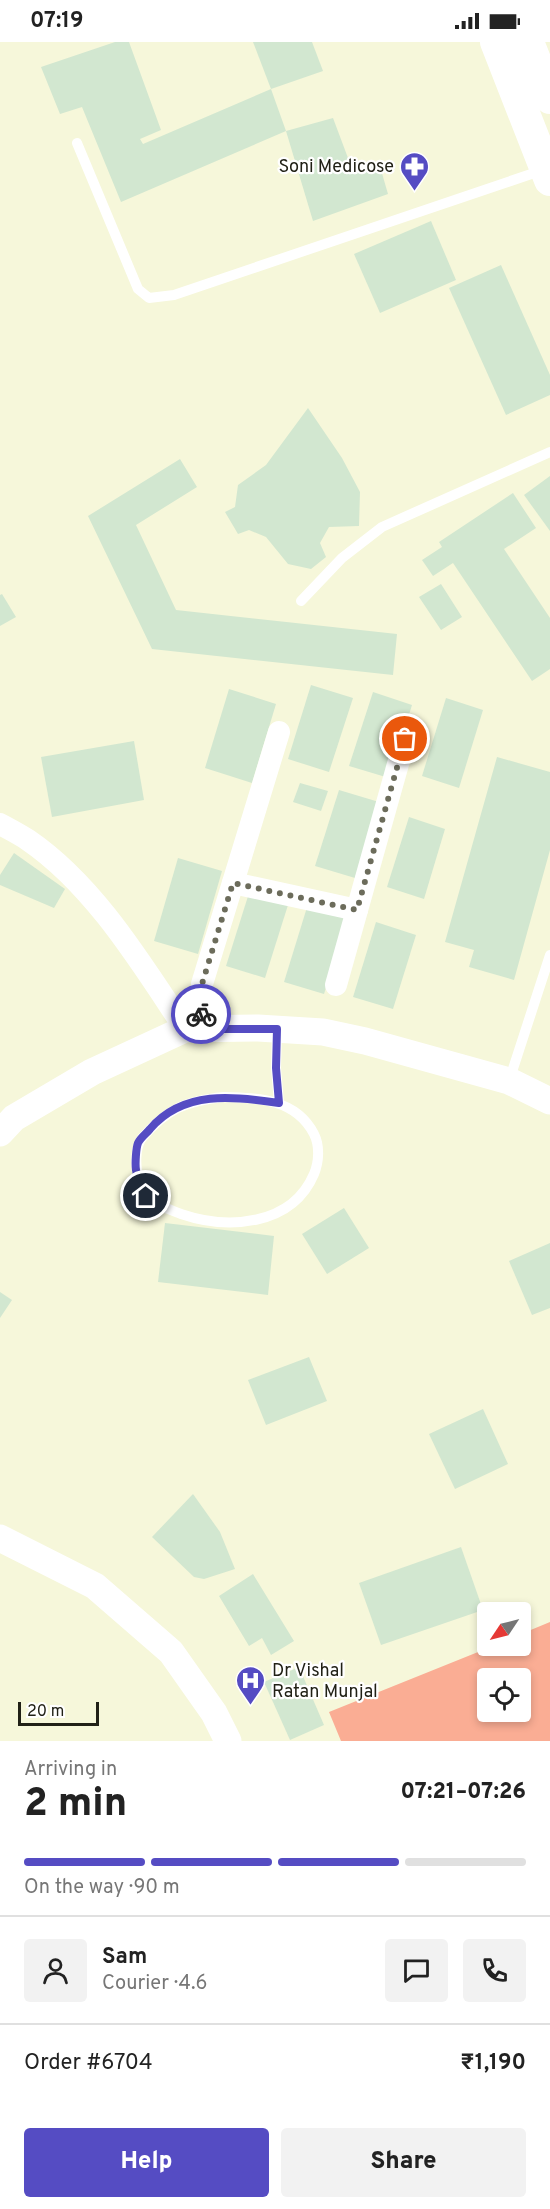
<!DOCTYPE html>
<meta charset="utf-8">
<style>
:root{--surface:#fff;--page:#f2f2f2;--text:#222;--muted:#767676;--line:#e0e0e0;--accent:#554cc3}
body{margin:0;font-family:Overpass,sans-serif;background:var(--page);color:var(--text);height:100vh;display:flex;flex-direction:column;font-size:22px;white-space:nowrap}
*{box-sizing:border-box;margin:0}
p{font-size:20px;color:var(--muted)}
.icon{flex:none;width:33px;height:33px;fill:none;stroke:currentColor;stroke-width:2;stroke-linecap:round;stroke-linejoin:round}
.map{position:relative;height:1699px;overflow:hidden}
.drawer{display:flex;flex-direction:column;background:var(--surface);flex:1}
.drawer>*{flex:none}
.needle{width:39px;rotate:235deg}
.tools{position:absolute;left:477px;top:1560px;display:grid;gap:12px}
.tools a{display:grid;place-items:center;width:54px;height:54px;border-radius:6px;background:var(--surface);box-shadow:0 3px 9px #0003;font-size:30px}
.scale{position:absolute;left:18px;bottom:15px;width:81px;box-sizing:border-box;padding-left:6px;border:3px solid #212116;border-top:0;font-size:16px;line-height:21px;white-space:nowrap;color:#212116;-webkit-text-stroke:4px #fff;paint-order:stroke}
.pin{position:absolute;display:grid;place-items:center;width:51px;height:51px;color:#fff;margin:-26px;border:3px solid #fff;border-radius:50%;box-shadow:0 2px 6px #0007}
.courier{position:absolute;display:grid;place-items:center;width:60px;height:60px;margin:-30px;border:4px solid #554cc3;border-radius:50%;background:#fff;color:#222;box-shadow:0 2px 8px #0007}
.headline em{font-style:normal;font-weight:800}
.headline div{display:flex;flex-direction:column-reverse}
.headline{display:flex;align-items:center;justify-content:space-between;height:102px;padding:0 24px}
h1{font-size:39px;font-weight:800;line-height:45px}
.bar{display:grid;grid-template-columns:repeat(4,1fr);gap:9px 6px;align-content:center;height:72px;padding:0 24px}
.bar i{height:8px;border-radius:4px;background:var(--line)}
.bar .current{background:var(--accent)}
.bar p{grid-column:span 4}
.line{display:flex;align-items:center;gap:15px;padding:0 24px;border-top:2px solid var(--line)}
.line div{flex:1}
.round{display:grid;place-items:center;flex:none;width:63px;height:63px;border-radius:6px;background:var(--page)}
.button{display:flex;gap:12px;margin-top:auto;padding:12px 24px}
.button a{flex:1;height:69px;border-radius:6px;background:var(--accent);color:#fff;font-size:24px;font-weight:800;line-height:69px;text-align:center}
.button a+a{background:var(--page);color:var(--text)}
.status{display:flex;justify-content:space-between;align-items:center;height:42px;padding:0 30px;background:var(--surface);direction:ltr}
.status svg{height:16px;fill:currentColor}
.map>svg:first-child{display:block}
.green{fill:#faad94;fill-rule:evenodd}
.building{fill:#d2e7d0}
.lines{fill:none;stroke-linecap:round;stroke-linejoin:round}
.service{stroke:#fff;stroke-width:10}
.minor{stroke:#fff;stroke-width:22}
.tertiary{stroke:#fff;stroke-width:27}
.secondary{stroke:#fff;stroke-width:32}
.done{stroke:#6c6c5b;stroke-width:6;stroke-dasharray:0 10.8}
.route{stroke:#554cc3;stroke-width:8}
.labels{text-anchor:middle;stroke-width:4.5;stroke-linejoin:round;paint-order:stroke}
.poi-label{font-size:18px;fill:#212116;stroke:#fff;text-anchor:end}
</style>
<div class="status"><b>07:19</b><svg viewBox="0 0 49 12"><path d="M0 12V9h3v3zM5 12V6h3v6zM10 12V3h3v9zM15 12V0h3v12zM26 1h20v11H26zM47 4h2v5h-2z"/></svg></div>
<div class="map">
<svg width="550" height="1699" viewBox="0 0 550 1699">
<rect width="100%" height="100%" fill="#f6f7da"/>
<path class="green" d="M 550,1580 L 550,1699 L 341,1699 L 329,1670 L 493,1604 L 520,1604 L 521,1592 ZM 488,1636 L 520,1636 L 520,1670 L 488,1670 Z"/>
<g class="building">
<path d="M 115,0 L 129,0 L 161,88 L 140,97 L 143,102 L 271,47 L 286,89 L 121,160 L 82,65 L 60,72 L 41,25 Z"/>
<path d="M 253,0 L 312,0 L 323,29 L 271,47 Z"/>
<path d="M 333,76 L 354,132 L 379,121 L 388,152 L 313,179 L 286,89 Z"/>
<path d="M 431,179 L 456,238 L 380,271 L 354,212 Z"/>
<path d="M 501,223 L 550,333 L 550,353 L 506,373 L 449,246 Z"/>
<path d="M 308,366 L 342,416 L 360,450 L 359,484 L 329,485 L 320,501 L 326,515 L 311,527 L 288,522 L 266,495 L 249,488 L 238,492 L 225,470 L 235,465 L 238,443 L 266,423 Z"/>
<path d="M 180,417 L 197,445 L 136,483 L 176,568 L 397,592 L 393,633 L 152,607 L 88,474 Z"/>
<path d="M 550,434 L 550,489 L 524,453 Z"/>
<path d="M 513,451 L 536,486 L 504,507 L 550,576 L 550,627 L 532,639 L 453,521 L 433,534 L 422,518 L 442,505 L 439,500 Z"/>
<path d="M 441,542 L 462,575 L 441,588 L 419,555 Z"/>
<path d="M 2,552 L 16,575 L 0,584 L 0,553 Z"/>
<path d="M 311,643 L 353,656 L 329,730 L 288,717 Z"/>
<path d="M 229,647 L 276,662 L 252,741 L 205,726 Z"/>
<path d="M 373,650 L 412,663 L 389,736 L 349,724 Z"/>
<path d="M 446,656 L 483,668 L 459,746 L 422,734 Z"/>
<path d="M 134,699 L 144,758 L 52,775 L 41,715 Z"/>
<path d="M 497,715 L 550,730 L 550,808 L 514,938 L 469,925 L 474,908 L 445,900 Z"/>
<path d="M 300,741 L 328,749 L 321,769 L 293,760 Z"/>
<path d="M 339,748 L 379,760 L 355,836 L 315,824 Z"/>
<path d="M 409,775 L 445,787 L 424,857 L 387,845 Z"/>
<path d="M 14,811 L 65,847 L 54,866 L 0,843 L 0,833 Z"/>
<path d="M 178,816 L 222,829 L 198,912 L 154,899 Z"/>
<path d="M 249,851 L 288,863 L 265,936 L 226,924 Z"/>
<path d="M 308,862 L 348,875 L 324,952 L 284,940 Z"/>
<path d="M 376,880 L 416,893 L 393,967 L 353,955 Z"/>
<path d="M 344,1166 L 369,1206 L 327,1232 L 302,1192 Z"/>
<path d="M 165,1181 L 274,1194 L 268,1253 L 158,1240 Z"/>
<path d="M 550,1201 L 550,1266 L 532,1273 L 509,1219 Z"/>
<path d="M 0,1250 L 12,1258 L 0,1276 Z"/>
<path d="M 309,1315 L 327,1359 L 266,1383 L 248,1338 Z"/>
<path d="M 483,1367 L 508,1422 L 455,1447 L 429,1392 Z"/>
<path d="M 193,1452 L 220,1490 L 235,1527 L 204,1537 L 194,1535 L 152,1495 Z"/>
<path d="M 461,1505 L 483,1568 L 381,1603 L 359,1541 Z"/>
<path d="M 253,1532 L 294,1599 L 271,1613 L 262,1596 L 249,1604 L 219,1554 Z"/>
<path d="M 299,1625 L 324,1683 L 290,1698 L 264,1640 Z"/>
</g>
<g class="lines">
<g class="service">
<path d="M 77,101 L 138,247 L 149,256 L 174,253 L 543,128"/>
<path d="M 301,559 L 342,516 L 382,485 L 550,410"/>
<path d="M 277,988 L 276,1026 L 279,1061"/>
<path d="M 509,1039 L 550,913"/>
<path d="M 224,1055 C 259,1056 296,1057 314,1092 C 320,1104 319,1120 314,1132 C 292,1184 228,1188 181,1172 C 171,1168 151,1161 145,1152 C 142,1148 141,1141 139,1135 C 135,1125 135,1105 142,1096 C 167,1067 185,1059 224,1055 Z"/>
</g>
<g class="minor">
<path d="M 0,782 C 9,787 19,792 28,798 C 94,843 141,921 185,987"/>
<path d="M 233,841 L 357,868"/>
<path d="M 336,943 L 405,697"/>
<path d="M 201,987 L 202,942 L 279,690"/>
</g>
<g class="tertiary">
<path d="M 0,1091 L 14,1076 L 92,1030 L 185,987 L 258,986 L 323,990 L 365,999 L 509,1039 L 550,1059"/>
<path d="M 0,1496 L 95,1544 L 171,1610 L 214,1671 L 228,1699"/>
</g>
<g class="secondary">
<path d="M 496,0 L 550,138"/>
<path d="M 528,0 L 550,56"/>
</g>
</g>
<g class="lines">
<path class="done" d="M 201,972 L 202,942 L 233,841 L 357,868 L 405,697"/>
<path class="route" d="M 146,1154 C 143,1146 137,1137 136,1128 C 135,1122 136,1106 138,1101 C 140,1096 147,1091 150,1087 C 183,1048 234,1054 279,1061 L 276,1026 L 277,987 L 201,987 L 201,972"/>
</g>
<defs>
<symbol id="pharmacy-pin" viewBox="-11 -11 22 30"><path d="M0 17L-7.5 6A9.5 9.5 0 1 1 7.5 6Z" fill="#554cc3" stroke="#fff"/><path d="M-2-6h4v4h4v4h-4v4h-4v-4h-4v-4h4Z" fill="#fff"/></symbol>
<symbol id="hospital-pin" viewBox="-11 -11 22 30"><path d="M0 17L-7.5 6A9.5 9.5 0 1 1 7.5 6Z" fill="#554cc3" stroke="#fff"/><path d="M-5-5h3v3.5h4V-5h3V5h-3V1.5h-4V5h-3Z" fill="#fff"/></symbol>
</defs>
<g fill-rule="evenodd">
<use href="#pharmacy-pin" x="398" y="108" width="33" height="45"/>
<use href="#hospital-pin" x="234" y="1622" width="33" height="45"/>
</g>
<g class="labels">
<g class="poi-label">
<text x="394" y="130">Soni Medicose</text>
<text x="272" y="1634" text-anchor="start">Dr Vishal<tspan x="272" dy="21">Ratan Munjal</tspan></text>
</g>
</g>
</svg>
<div class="tools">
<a><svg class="needle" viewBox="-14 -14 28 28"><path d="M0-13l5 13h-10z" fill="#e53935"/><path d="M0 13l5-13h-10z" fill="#767676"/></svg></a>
<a><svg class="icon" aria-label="locate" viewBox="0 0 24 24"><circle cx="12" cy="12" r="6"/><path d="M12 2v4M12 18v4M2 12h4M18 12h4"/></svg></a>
</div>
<div class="scale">20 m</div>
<div class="pin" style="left:405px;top:697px;background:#ea580c"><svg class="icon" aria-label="bag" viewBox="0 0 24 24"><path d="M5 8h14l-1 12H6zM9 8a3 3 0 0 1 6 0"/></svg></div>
<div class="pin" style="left:146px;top:1154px;background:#1f2937"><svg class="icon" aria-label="home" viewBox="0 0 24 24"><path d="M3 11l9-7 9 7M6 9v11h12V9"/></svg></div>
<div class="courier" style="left:201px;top:972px"><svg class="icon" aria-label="bike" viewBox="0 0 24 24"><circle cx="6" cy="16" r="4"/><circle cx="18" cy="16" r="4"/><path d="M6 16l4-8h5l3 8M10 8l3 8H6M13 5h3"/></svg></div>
</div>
<section class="drawer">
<div class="headline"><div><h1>2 min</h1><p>Arriving in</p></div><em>07:21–07:26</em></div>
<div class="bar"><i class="current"></i><i class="current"></i><i class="current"></i><i></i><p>On the way · 90 m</p></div>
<div class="line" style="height:108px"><a class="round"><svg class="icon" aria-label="person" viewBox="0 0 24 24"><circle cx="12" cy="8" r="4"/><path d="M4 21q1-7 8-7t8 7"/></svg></a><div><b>Sam</b><p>Courier · 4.6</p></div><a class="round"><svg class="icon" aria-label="chat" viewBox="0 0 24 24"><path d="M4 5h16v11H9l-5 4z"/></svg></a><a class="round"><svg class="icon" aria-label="phone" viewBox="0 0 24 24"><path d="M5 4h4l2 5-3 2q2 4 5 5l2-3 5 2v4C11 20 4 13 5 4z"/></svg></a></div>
<div class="line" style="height:78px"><div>Order #6704</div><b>₹1,190</b></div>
<div class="button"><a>Help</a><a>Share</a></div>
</section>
